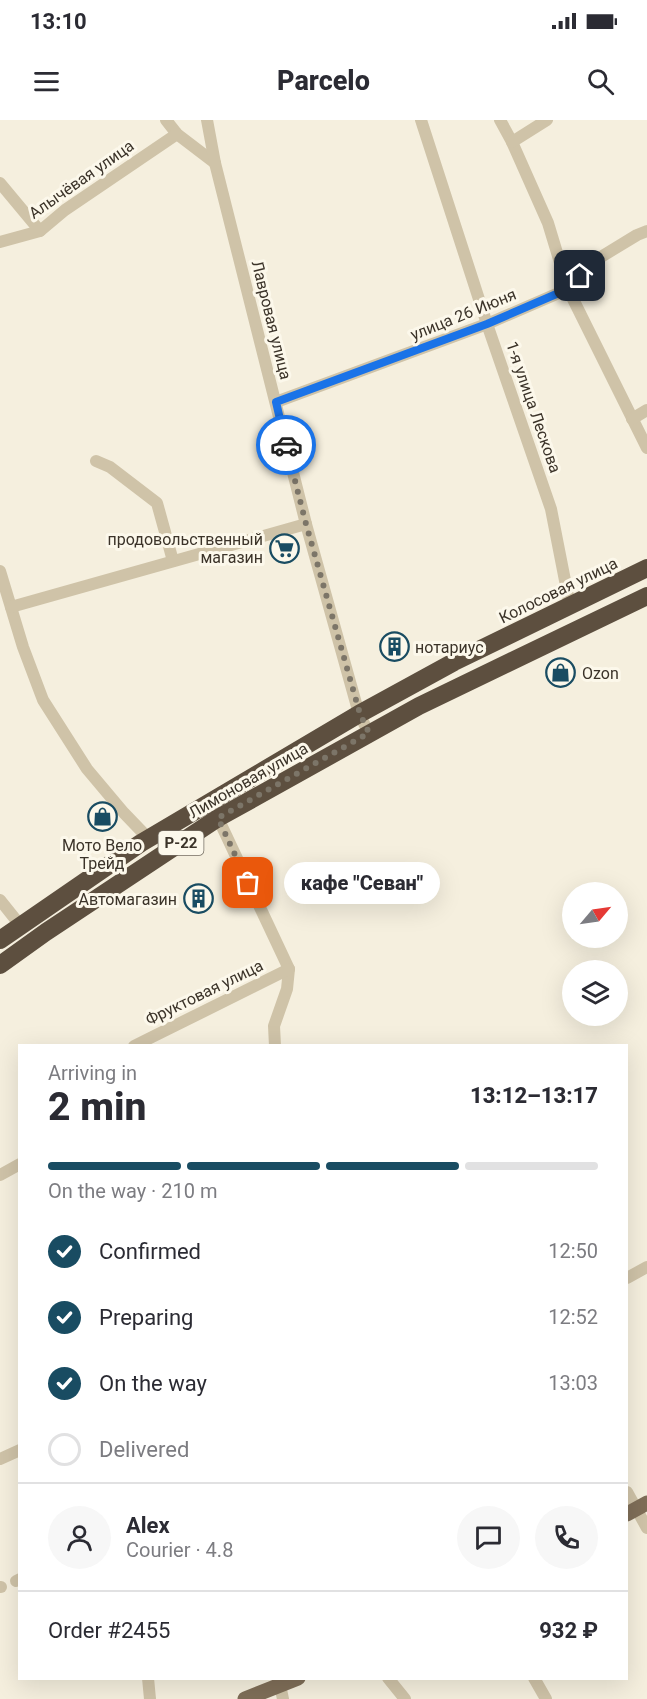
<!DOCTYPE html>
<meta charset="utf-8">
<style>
:root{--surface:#fff;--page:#f7f7f7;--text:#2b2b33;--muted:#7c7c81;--line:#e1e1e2;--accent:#194c62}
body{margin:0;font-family:Roboto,sans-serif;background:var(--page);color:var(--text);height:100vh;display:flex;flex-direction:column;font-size:22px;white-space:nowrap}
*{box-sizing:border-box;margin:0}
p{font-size:20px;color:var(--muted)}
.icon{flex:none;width:33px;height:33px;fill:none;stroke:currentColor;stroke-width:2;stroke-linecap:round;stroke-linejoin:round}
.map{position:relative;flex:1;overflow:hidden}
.panel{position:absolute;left:18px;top:924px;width:610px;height:636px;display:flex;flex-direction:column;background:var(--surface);border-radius:0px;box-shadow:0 6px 24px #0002}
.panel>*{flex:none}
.needle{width:39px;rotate:61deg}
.buttons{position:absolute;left:562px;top:762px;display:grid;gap:12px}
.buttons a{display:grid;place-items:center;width:66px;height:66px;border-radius:50%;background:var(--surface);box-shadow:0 6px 24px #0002;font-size:30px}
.pin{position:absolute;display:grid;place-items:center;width:51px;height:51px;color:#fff;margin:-26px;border-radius:12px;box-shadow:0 3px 9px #0006}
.courier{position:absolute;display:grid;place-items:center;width:60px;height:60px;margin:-30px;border:4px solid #1a73e8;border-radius:50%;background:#fff;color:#222;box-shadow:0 2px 8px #0007}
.bubble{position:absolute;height:42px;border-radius:21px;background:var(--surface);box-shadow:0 6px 24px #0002;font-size:20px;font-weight:800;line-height:42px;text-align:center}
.summary em{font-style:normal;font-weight:800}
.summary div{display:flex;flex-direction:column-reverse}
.summary{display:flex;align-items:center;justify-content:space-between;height:102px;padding:0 30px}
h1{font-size:39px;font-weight:800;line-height:45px}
.bar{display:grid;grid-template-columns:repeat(4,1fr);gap:9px 6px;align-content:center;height:72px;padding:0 30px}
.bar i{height:8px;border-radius:4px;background:var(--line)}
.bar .current{background:var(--accent)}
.bar p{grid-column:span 4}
.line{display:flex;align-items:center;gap:15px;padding:0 30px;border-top:2px solid var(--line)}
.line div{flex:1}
.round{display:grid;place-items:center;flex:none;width:63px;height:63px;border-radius:32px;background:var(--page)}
ol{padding:0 30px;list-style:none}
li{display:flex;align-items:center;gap:18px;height:66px}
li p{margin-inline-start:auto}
li .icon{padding:6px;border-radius:50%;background:var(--accent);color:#fff;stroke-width:4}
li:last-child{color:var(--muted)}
li i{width:33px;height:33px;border:3px solid var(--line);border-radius:50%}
.status{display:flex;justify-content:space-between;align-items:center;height:42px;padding:0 30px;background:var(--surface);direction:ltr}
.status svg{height:16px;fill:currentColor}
header{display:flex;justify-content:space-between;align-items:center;height:78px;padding:0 30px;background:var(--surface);font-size:27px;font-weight:800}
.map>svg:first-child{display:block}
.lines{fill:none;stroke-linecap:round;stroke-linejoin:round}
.minor{stroke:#cfc3a8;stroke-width:12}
.major{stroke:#7f6e58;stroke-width:15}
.highway{stroke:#5d4f3f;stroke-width:18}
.done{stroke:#7c7568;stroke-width:6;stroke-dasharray:0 10.8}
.route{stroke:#1a73e8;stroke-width:8}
.labels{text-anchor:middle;stroke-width:6;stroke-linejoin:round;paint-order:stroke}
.shield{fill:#fcf8eb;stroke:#756e63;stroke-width:1.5}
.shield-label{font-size:15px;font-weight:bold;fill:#3b3329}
.street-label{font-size:16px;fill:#3b3329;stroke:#fcf8eb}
.poi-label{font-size:16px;fill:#3b3329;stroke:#fcf8eb;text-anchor:end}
</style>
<div class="status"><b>13:10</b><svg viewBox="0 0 49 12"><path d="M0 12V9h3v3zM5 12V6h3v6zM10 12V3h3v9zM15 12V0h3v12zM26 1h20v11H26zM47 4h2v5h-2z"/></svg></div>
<header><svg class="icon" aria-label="menu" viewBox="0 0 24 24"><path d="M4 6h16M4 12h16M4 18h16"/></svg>Parcelo<svg class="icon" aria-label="search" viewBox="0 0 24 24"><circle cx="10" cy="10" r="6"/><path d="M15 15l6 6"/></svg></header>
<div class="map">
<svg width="647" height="1579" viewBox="0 0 647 1579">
<rect width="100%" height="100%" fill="#f5efde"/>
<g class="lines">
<g class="minor">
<path d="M 166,0 L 177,14 L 215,43"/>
<path d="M 207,0 L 215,43 L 306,404 L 359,594 L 369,613"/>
<path d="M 421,0 L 487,204 L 551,389 L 570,486"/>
<path d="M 500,0 L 512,22 L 548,103 L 568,169 L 647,328"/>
<path d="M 512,22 L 547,0"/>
<path d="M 0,63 L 40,111"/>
<path d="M 0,122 L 40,111 L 65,90 L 177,14"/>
<path d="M 276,282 L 487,204 L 568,169 L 591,143 L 637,115 L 647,111"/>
<path d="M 632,299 L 647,290"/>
<path d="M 96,341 L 110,347 L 157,383 L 173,441"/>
<path d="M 0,451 L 23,527 L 43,580 L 87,649 L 124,693 L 148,718"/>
<path d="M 11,487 L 306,404"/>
<path d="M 218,698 L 289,849 L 287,869 L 274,906 L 275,926"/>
<path d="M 0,780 L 20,805"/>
<path d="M 134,926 L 289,849"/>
<path d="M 0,1055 L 20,1044"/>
<path d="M 627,1158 L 647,1147"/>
<path d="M 0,1339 L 20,1330"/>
<path d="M 627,1372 L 647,1408"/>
<path d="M 16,1461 L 20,1459"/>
<path d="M 0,1467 L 1,1467"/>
<path d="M 148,1558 L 150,1579"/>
<path d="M 388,1558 L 405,1579"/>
<path d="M 534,1558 L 546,1579"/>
<path d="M 280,1565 L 283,1579"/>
</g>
<g class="major">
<path d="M 627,1394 L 647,1383"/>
<path d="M 245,1579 L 298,1558"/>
</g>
<g class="highway">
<path d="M 0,820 L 141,723 L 359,594 L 454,542 L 647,448"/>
<path d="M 0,845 L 46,812 L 218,698 L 419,586 L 647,476"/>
</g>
</g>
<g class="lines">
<path class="done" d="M 248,763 L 218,698 L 369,613 L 360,594 L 306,404 L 286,325"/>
<path class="route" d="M 286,325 L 276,282 L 487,204 L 568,169 L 580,156"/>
</g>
<defs>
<symbol id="supermarket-ring" viewBox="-11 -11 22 22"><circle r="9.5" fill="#fcf8eb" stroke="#194c62" stroke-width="1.5"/><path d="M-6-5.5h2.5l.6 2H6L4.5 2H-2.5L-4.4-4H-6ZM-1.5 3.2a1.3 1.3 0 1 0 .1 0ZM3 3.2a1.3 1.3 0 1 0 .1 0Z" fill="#194c62"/></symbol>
<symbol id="building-ring" viewBox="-11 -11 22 22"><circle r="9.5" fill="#fcf8eb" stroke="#194c62" stroke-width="1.5"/><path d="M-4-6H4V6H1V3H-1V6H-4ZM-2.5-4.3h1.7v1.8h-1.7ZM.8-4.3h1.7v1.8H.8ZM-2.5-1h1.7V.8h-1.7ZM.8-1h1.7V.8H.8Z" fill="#194c62"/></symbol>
<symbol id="shop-ring" viewBox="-11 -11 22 22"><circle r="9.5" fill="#fcf8eb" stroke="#194c62" stroke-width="1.5"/><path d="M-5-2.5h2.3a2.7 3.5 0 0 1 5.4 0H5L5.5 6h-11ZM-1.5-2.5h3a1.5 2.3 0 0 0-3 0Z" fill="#194c62"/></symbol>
</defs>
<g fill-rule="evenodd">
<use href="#supermarket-ring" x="268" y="412" width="33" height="33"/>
<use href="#building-ring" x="378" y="510" width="33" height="33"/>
<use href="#shop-ring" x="544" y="536" width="33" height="33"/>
<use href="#shop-ring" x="86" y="680" width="33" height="33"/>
<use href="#building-ring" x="182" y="762" width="33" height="33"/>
</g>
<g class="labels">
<rect class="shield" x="158.5" y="711" width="45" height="24" rx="4.5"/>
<g class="shield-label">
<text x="181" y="728">Р-22</text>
</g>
<g class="street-label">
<text transform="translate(81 59) rotate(-35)" y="6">Алычёвая улица</text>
<text transform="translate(463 194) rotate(-22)" y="6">улица 26 Июня</text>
<text transform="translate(272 200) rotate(76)" y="6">Лавровая улица</text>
<text transform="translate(534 287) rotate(71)" y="6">1-я улица Лескова</text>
<text transform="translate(558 470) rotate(-26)" y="6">Колосовая улица</text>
<text transform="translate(248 660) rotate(-30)" y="6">Лимоновая улица</text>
<text transform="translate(204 872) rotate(-26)" y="6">Фруктовая улица</text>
</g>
<g class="poi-label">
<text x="263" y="425">продовольственный<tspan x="263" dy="18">магазин</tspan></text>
<text x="415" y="533" text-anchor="start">нотариус</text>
<text x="582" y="559" text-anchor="start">Ozon</text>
<text x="102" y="731" text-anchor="middle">Мото Вело<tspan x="102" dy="18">Трейд</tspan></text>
<text x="177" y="785">Автомагазин</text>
</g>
</g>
</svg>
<div class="buttons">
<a><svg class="needle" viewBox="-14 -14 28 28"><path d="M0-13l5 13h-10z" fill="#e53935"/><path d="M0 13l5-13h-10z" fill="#7c7c81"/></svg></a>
<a><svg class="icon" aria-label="layers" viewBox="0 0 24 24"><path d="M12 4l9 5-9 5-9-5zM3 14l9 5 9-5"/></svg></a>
</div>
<div class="pin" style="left:248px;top:763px;background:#ea580c"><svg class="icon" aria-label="bag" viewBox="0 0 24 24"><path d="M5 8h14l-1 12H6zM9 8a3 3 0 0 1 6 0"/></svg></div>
<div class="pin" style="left:580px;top:156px;background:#1f2937"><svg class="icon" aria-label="home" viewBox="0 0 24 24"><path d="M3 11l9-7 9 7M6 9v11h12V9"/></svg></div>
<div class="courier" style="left:286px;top:325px"><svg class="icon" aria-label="car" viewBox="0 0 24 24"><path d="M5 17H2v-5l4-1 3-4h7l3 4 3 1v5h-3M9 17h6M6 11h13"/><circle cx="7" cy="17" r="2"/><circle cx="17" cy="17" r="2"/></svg></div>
<div class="bubble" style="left:284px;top:742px;width:156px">кафе &quot;Севан&quot;</div>
<section class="panel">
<div class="summary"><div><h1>2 min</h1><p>Arriving in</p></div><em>13:12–13:17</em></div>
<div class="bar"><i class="current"></i><i class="current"></i><i class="current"></i><i></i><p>On the way · 210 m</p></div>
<ol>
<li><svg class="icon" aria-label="check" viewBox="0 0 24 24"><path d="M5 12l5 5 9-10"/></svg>Confirmed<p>12:50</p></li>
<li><svg class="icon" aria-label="check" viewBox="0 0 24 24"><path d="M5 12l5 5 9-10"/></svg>Preparing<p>12:52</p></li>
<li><svg class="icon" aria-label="check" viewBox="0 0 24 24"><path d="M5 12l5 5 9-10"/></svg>On the way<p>13:03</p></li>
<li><i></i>Delivered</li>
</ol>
<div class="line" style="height:108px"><a class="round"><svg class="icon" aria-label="person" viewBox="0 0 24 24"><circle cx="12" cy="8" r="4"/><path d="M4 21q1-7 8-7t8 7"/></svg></a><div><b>Alex</b><p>Courier · 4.8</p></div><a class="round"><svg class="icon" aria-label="chat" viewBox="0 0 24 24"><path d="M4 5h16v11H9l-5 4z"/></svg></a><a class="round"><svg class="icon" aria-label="phone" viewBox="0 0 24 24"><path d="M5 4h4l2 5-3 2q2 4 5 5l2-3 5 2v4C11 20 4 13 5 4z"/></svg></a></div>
<div class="line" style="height:78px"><div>Order #2455</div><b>932 ₽</b></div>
</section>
</div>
